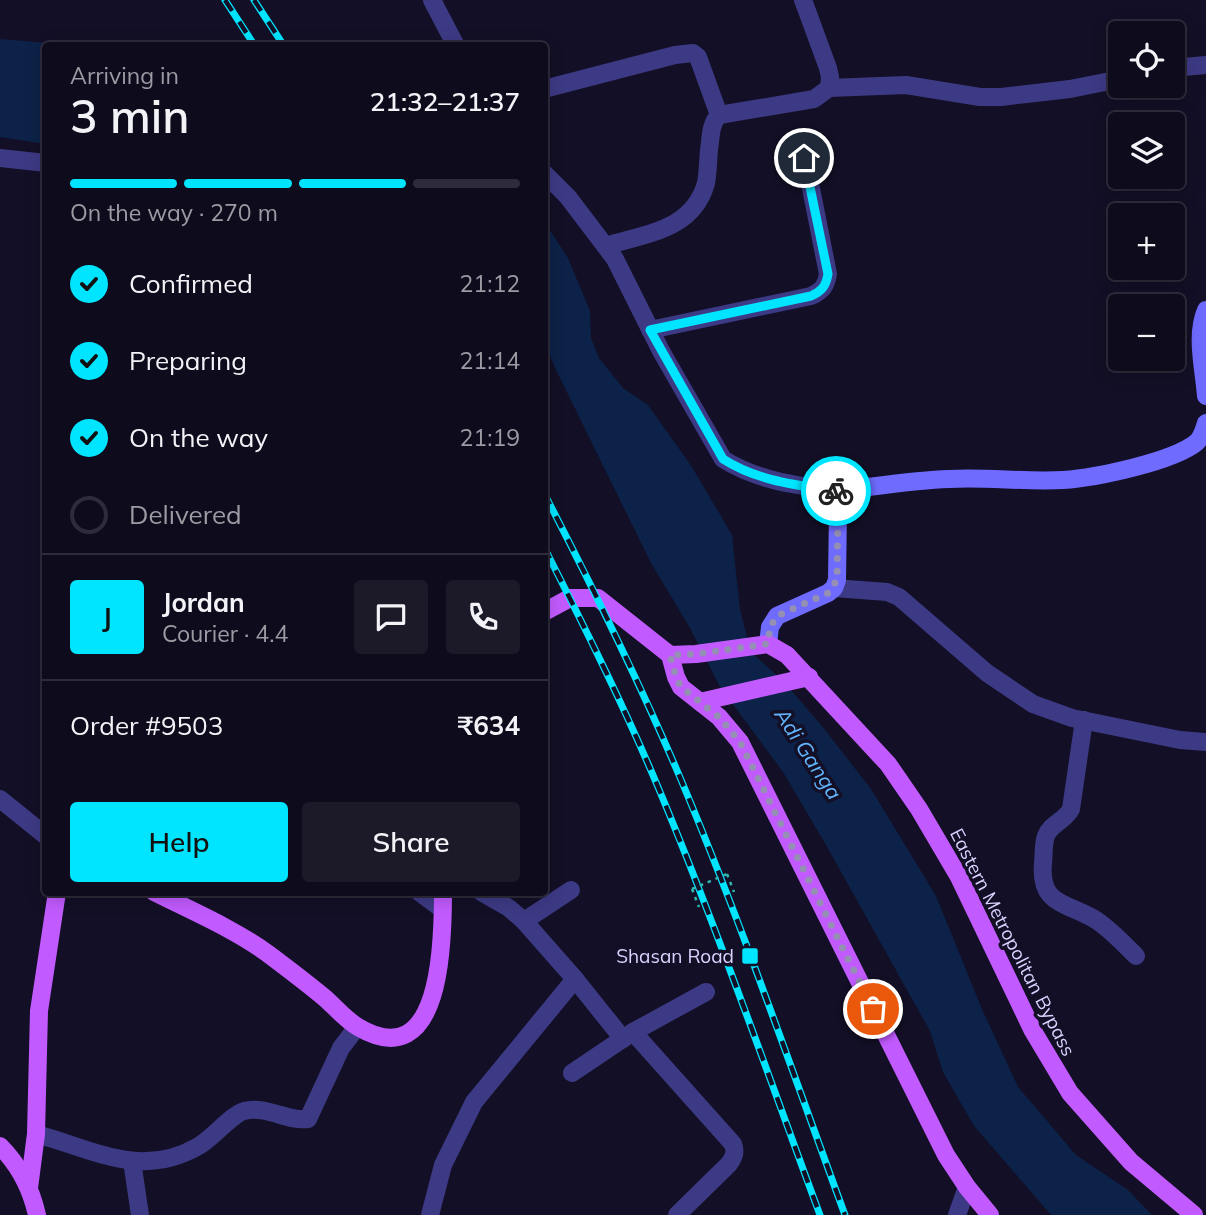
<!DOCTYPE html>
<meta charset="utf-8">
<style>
:root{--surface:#0e0b1c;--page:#1c1929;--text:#f1f3f6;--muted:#9b9ba3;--line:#2e2b3b;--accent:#00e5ff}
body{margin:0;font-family:Mulish,sans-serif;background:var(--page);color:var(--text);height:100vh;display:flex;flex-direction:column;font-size:26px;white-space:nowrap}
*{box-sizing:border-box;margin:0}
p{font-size:23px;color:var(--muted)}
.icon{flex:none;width:38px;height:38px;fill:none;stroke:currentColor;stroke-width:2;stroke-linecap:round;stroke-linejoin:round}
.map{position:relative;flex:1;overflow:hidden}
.drawer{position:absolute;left:42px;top:42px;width:506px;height:854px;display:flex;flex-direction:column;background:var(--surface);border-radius:7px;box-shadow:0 4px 18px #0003,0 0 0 2px var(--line)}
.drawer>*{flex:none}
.fabs{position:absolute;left:1108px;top:21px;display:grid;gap:14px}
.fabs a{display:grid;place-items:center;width:77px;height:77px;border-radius:7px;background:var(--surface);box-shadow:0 4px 18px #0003,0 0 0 2px var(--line);font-size:35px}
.pin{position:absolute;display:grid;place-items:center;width:60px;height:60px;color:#fff;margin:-30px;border:4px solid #fff;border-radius:50%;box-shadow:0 2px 7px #0007}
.courier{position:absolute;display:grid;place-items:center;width:70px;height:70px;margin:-35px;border:5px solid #00e5ff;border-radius:50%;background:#fff;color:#222;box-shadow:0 2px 9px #0007}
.summary em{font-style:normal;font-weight:600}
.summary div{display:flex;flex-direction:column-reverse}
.summary{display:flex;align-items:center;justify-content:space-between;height:119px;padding:0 28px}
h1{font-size:46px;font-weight:600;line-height:52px}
.bar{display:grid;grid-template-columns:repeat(4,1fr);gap:10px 7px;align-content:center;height:84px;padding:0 28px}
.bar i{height:9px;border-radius:5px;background:var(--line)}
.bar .current{background:var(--accent)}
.bar p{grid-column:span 4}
.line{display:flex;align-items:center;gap:18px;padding:0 28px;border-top:2px solid var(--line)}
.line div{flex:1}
.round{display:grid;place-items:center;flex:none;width:74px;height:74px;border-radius:7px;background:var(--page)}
ol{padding:0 28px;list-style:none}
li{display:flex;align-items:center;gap:21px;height:77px}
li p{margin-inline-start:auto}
li .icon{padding:7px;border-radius:50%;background:var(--accent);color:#111;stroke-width:4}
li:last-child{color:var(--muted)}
li i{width:38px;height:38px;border:4px solid var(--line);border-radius:50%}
.action{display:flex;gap:14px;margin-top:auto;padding:14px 28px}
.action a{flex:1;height:80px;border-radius:7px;background:var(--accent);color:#111;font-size:28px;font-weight:600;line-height:80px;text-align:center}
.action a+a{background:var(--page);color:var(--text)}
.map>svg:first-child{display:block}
.water{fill:#0c2248}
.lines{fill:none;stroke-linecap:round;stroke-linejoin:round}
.path{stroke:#2fb8b0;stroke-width:2.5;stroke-dasharray:3.5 5;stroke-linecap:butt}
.street{stroke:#3d3a85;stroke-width:18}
.secondary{stroke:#6f6bff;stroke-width:18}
.primary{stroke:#c25bff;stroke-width:18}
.rail-casing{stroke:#00e5ff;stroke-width:7}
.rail{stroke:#130f26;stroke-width:4.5;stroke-dasharray:13;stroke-linecap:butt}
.path-bridge{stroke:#2fb8b0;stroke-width:2.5;stroke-dasharray:3.5 5;stroke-linecap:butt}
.done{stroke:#948fb3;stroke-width:7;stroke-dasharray:0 12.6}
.route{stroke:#00e5ff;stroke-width:9}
.poi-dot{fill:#00e5ff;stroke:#130f26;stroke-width:2.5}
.labels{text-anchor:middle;stroke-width:7;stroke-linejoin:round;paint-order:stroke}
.street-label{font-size:19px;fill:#d9d4ff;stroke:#130f26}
.poi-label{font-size:19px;fill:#d9d4ff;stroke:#130f26;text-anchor:end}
.water-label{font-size:21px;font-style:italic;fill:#62b6ff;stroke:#130f26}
</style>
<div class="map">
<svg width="1206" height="1215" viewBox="0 0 1206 1215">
<rect width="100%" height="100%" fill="#130f26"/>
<g class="water">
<path d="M 0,39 L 73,45 L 46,46 L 45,144 L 0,137 Z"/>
<path d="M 544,221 L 568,258 L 590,311 L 591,338 L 599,358 L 623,388 L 648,405 L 692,467 L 732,535 L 740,610 L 751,652 L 783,681 L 822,726 L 871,789 L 936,896 L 981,1007 L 1018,1087 L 1076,1155 L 1128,1190 L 1152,1215 L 1051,1215 L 974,1126 L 943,1072 L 930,1031 L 826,845 L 783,772 L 720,687 L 690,628 L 651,563 L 556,370 L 544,342 Z"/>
</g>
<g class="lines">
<g class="path">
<path d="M 727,874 L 734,892"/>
<path d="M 692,889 L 699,907"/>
</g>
<g class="street">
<path d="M 432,0 L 456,46"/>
<path d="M 1172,68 L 1206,65"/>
<path d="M 829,88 L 906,85 L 980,97 L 1001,97 L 1070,89 L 1120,79"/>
<path d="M 544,89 L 675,55 L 693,53 L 698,57 L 719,115"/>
<path d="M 0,158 L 46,163"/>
<path d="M 544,173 L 568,197 L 615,259 L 661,351 L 723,459 C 759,482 802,486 844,492"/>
<path d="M 606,246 C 647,233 693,230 706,183 C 708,172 708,161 709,150 C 711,137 710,124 719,115 L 814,99 L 829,88 L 830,77 L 828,68 L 803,0"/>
<path d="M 650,330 L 811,296 C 822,291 826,286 828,274 L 805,158"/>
<path d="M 834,588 L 887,592 L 899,597 L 987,673 L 1033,704 L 1072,718 L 1180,740 L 1206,742"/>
<path d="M 1084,720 L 1071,809 C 1065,821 1050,824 1046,836 C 1043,844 1044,855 1043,863 C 1039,906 1067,902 1096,920 C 1111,930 1123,943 1136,956"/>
<path d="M 0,799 L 46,836"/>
<path d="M 419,892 L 442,909"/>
<path d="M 481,892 L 509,908 L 524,921 L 575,979 L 623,1039"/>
<path d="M 524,921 L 571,890"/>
<path d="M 633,1032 L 733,1144 C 736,1152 734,1157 729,1164 L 677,1215"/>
<path d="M 572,1073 L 633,1032 L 706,992"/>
<path d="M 36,1134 C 93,1149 140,1179 197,1147 C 212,1139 231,1115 244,1111 C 267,1105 287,1122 308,1119 L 341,1048 L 357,1027"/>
<path d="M 132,1161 L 140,1215"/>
<path d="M 430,1215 L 443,1165 L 474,1102 L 575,979"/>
<path d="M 957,1215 L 967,1187"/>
</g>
<g class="secondary">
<path d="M 1206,310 C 1195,335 1204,369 1206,396"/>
<path d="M 768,644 L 770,627 L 777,616 L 828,593 L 834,588 L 837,580 L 838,510 L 844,492 L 853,489 C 885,485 917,480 949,479 C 987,477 1025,482 1063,480 C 1094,478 1173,462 1197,442 C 1202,437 1204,430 1206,423"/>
</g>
<g class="primary">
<path d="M 544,612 L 570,598 L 598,598 L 670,655 L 696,654 L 768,644 L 787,655 L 888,764 L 919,809 L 959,877 L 1033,1031 L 1070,1093 L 1131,1162 L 1194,1215"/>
<path d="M 670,655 L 676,677 L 681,687 L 719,717 L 740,742 L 946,1155 L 967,1187 L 990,1215"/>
<path d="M 700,702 L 809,677"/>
<path d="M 154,892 C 192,911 232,928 267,953 C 287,968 307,983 326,999 C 336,1008 346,1020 358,1027 C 442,1077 443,941 443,892"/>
<path d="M 0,1146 C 19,1165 31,1188 37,1215"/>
<path d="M 29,1188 L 36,1134 L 39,1011 L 57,892"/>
</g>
<defs>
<g id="rail">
<path d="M 225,0 L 255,46"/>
<path d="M 254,0 L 284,46"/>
<path d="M 544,493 C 592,586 638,679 679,775 C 740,919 791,1068 845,1215"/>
<path d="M 544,547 C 584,626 624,706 658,787 C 717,928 767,1072 820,1215"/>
</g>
</defs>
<use href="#rail" class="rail-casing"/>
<use href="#rail" class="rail"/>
<path class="path-bridge" d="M 692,889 L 727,874"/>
</g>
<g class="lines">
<path class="done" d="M 836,491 L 844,492 L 838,510 L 837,580 L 828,593 L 777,616 L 770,627 L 768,644 L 696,654 L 670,655 L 676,677 L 681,687 L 719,717 L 740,742 L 873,1009"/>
<path class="route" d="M 804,158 L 828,274 C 826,286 822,291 811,296 L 650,330 L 723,459 C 757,481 797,485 836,491"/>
</g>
<rect class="poi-dot" x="741" y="947" width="18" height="18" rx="3.5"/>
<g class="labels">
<g class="street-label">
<text transform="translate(1013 942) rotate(63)" y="7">Eastern Metropolitan Bypass</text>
</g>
<g class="poi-label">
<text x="734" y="963">Shasan Road</text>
</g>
<g class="water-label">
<text transform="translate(808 754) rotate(57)" y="7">Adi Ganga</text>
</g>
</g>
</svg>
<div class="fabs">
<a><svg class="icon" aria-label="locate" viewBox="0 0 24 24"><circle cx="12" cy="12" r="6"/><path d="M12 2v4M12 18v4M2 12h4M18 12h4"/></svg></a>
<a><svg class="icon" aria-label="layers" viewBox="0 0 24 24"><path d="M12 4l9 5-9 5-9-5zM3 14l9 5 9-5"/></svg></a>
<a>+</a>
<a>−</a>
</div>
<div class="pin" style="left:873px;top:1009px;background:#ea580c"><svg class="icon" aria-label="bag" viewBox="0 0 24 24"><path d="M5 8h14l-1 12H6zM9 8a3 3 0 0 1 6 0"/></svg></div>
<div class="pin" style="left:804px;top:158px;background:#1f2937"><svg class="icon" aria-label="home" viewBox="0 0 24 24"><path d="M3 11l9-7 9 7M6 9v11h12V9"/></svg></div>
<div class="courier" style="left:836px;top:491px"><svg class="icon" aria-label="bike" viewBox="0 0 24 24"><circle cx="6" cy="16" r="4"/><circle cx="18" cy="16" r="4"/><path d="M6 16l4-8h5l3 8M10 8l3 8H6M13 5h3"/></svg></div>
<section class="drawer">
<div class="summary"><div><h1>3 min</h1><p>Arriving in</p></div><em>21:32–21:37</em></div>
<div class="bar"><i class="current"></i><i class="current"></i><i class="current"></i><i></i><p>On the way · 270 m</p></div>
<ol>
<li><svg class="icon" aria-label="check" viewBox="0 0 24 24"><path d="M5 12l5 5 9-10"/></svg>Confirmed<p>21:12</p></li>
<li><svg class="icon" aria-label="check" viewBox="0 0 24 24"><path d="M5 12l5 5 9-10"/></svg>Preparing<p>21:14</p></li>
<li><svg class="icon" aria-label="check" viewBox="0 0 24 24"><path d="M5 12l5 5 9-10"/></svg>On the way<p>21:19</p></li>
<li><i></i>Delivered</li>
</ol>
<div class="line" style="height:126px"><b class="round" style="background:var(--accent);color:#111">J</b><div><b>Jordan</b><p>Courier · 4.4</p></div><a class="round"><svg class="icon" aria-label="chat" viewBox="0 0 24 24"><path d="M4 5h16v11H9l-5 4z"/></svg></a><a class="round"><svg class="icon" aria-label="phone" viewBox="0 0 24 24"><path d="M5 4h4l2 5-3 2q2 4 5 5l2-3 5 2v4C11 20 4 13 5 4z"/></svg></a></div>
<div class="line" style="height:91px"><div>Order #9503</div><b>₹634</b></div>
<div class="action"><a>Help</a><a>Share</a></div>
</section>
</div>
